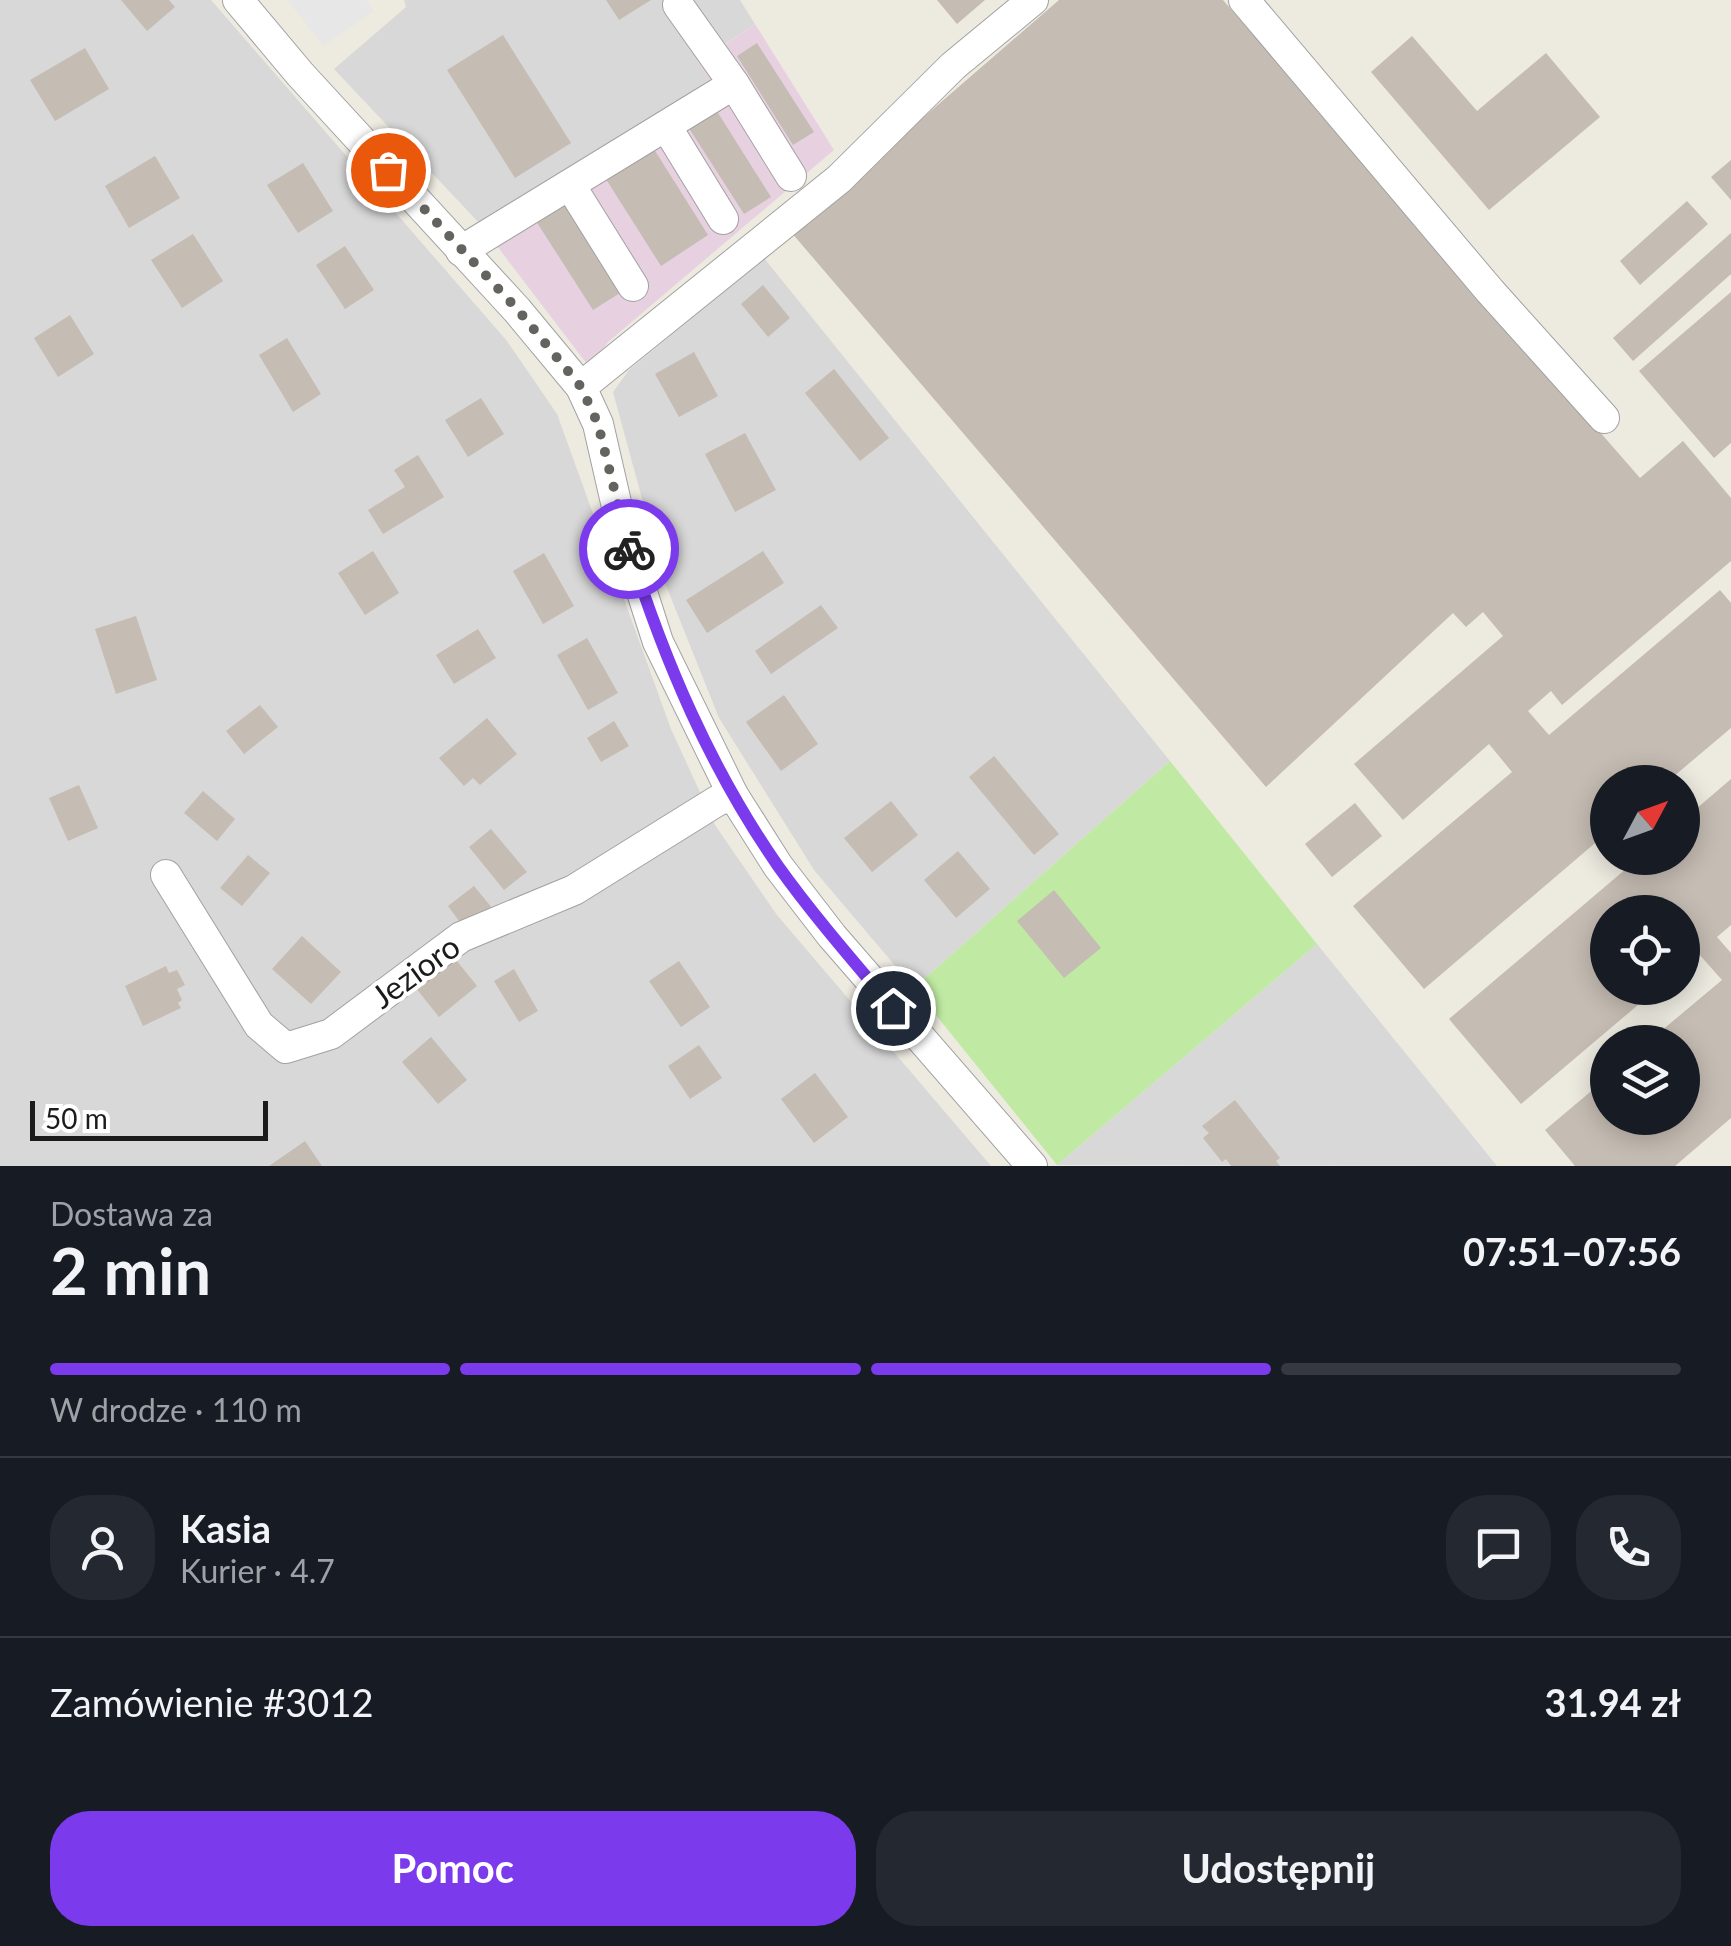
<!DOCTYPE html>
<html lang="pl">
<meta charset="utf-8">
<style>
:root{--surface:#171b24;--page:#242831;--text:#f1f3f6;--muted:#9ea1a6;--line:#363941;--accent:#7c3aed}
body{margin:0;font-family:Lato,sans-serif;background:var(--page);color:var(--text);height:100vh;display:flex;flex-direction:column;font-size:38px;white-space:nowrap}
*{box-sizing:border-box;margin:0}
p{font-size:32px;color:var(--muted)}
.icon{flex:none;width:55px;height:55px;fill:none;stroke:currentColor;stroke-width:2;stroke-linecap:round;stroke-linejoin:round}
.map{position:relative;height:1166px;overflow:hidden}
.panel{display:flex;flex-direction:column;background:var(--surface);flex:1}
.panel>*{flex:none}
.needle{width:65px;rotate:49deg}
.controls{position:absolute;left:1590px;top:765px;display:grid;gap:20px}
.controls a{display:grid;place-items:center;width:110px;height:110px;border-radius:50%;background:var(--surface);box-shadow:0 5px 25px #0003;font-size:50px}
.scale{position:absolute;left:30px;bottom:25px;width:238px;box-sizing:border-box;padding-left:10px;border:5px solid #1b1b1b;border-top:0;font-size:28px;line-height:35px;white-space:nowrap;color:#1b1b1b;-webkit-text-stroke:8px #fff;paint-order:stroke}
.pin{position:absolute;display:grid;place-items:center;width:85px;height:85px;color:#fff;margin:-42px;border:5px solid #fff;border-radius:50%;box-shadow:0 2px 10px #0007}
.courier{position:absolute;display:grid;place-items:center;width:100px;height:100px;margin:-50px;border:8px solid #7c3aed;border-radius:50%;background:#fff;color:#222;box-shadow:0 2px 12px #0007}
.head em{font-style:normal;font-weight:700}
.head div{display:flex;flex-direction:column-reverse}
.head{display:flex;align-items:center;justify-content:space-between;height:170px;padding:0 50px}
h1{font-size:65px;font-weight:700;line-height:75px}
.bar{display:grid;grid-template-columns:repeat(4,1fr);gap:15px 10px;align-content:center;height:120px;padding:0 50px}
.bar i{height:12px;border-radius:8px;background:var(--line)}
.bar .current{background:var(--accent)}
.bar p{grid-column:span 4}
.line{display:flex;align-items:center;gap:25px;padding:0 50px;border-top:2px solid var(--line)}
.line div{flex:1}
.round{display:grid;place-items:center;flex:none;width:105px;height:105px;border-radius:40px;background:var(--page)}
.primary-button{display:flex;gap:20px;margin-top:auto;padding:20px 50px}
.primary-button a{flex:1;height:115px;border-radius:40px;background:var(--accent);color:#fff;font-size:40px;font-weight:700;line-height:115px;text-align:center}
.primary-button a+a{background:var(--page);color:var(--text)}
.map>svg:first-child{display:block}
.residential{fill:#d9d8d8}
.industrial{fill:#e7d1e1}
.grass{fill:#c0eaa3}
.parking{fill:#e7e7e7}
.building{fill:#c5bcb3}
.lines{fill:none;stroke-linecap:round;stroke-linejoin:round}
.minor-casing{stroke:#a2a2a2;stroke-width:32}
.minor{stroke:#fff;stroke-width:30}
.done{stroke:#646360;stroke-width:10;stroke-dasharray:0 18}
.route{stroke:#7c3aed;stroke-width:12}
.labels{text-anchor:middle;stroke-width:8;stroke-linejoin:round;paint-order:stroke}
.street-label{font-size:32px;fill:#1b1b1b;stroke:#fff}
</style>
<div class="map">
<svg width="1731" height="1166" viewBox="0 0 1731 1166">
<rect width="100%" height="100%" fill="#edeae0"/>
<g class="residential">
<path d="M 0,0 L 211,0 L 507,341 L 557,414 L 671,729 L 715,825 L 777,915 L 991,1166 L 0,1166 Z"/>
<path d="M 404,0 L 740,0 L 755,24 L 698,62 L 711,79 L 481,225 L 334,69 L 406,7 Z"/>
<path d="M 764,258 L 1170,761 L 914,988 L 814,870 L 719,718 L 665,583 L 613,392 L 629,370 Z"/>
<path d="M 1317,944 L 1497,1166 L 1057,1165 Z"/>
</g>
<path class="industrial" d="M 755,24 L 834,150 L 608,342 L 590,368 L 481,225 L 710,80 L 698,63 Z"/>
<path class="grass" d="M 1170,761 L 1317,944 L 1057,1165 L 914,988 Z"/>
<path class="parking" d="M 288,0 L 366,0 L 374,11 L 323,46 Z"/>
<g class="building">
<path d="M 121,0 L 169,0 L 175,7 L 147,31 Z"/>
<path d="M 606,0 L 651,0 L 619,20 Z"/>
<path d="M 937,0 L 985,0 L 957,24 Z"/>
<path d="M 1059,0 L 1223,0 L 1640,478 L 1683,441 L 1731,498 L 1731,561 L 1562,705 L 1551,691 L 1528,711 L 1549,735 L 1720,590 L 1731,603 L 1731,728 L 1667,782 L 1608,782 L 1608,845 L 1601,838 L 1424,989 L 1353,906 L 1512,772 L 1489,744 L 1403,820 L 1354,764 L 1503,636 L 1483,612 L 1466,627 L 1453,613 L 1266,787 L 791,232 Z"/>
<path d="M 503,35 L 571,143 L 515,178 L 447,70 Z"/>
<path d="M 1412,36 L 1477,111 L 1546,53 L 1600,117 L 1489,210 L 1371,72 Z"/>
<path d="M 757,43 L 814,132 L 793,145 L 737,56 Z"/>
<path d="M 85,48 L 109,89 L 55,121 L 30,80 Z"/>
<path d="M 715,108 L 771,197 L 744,214 L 687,125 Z"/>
<path d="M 652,146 L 708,235 L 661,266 L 604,176 Z"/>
<path d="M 155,156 L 180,198 L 129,228 L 105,186 Z"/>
<path d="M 1731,160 L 1731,200 L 1711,177 Z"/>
<path d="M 303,163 L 333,211 L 298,233 L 267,185 Z"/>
<path d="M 1687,201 L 1708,224 L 1640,285 L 1620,261 Z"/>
<path d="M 564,203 L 620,293 L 593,310 L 536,221 Z"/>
<path d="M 1731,233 L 1731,274 L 1633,361 L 1613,338 Z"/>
<path d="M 193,234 L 223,281 L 182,308 L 151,260 Z"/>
<path d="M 345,246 L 374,290 L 345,309 L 316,265 Z"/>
<path d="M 763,285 L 790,318 L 768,337 L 741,304 Z"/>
<path d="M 1731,292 L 1731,443 L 1714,458 L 1639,371 Z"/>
<path d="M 70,315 L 94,354 L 58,377 L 34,338 Z"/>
<path d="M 287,338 L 321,394 L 293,412 L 259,355 Z"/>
<path d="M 694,352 L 718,396 L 679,417 L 655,374 Z"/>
<path d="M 834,369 L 889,438 L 860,461 L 805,393 Z"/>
<path d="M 481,398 L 504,434 L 468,457 L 445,420 Z"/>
<path d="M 745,433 L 776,490 L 735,512 L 705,454 Z"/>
<path d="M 418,455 L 444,497 L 383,534 L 368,510 L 405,487 L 394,470 Z"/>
<path d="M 373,551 L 399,593 L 365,615 L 338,573 Z"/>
<path d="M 763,551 L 784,583 L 707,633 L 686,600 Z"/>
<path d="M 544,553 L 574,606 L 543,624 L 513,571 Z"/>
<path d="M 821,605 L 838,628 L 771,674 L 755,651 Z"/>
<path d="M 136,616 L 157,680 L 116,694 L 95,629 Z"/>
<path d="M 478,629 L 496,658 L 454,684 L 436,655 Z"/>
<path d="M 587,638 L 618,693 L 588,710 L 557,655 Z"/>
<path d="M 784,695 L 818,744 L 781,771 L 746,722 Z"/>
<path d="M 260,705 L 278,727 L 244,754 L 226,731 Z"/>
<path d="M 487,718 L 517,754 L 480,785 L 473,778 L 464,786 L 439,758 Z"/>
<path d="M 614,721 L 629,746 L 601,762 L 587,738 Z"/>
<path d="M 994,756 L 1059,834 L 1034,855 L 969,777 Z"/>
<path d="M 1731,779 L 1731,925 L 1717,937 L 1731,953 L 1731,1118 L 1675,1166 L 1575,1166 L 1545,1130 L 1608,1077 L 1608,1118 L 1682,1118 L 1682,1042 L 1648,1042 L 1722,980 L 1698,953 L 1682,967 L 1682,912 L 1608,912 L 1608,988 L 1658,988 L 1521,1104 L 1449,1019 L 1627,868 L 1618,858 L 1682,858 L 1682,821 Z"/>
<path d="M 79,785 L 98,828 L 68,841 L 49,798 Z"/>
<path d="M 203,791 L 235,819 L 217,841 L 184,813 Z"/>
<path d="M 891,801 L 918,835 L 872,872 L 844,838 Z"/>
<path d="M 1355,803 L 1382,836 L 1332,877 L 1305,844 Z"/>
<path d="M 491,829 L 527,872 L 504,890 L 469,847 Z"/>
<path d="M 958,851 L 990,889 L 956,918 L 924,880 Z"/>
<path d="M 248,855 L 270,873 L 242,906 L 220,888 Z"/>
<path d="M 474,886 L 493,909 L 465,929 L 448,906 Z"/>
<path d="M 1054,890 L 1101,948 L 1064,978 L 1017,921 Z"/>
<path d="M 302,936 L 341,972 L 311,1004 L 272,969 Z"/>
<path d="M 453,956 L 477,986 L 439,1017 L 415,987 Z"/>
<path d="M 679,961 L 710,1007 L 681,1027 L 649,981 Z"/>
<path d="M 166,966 L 169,973 L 177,970 L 185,985 L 177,989 L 182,1000 L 178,1003 L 181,1008 L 143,1026 L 125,986 Z"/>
<path d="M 514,969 L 538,1011 L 519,1022 L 494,981 Z"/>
<path d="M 431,1037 L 467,1080 L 438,1104 L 402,1062 Z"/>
<path d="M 699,1045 L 722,1078 L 690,1099 L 668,1066 Z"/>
<path d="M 815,1073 L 848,1117 L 814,1143 L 781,1099 Z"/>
<path d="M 1235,1100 L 1280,1158 L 1276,1161 L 1280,1166 L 1231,1166 L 1226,1159 L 1222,1162 L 1203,1138 L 1209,1133 L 1202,1126 Z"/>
<path d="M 305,1141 L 322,1166 L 269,1166 Z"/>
</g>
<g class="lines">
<defs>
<g id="minor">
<path d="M 238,0 L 300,74 L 517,310 L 581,387 L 598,424 L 623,533 L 658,642 L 733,795 L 778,866 L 832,936 L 1032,1166"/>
<path d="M 1244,0 L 1490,291 L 1604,418"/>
<path d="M 734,84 L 791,176"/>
<path d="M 666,126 L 723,219"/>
<path d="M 570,185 L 633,286"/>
<path d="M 461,251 L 734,84 L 678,5"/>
<path d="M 581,387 L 839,179 L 953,66 L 1033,0"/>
<path d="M 166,875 L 259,1025 L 286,1048 L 331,1034 L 461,937 L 574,890 L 717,801 L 733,795"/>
</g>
</defs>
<use href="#minor" class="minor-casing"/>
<use href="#minor" class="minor"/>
</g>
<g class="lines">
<path class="done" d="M 388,170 L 518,310 L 581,387 L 598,424 L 629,549"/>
<path class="route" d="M 629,549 C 665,662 710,768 778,866 C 813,915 854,962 893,1008"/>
</g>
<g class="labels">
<g class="street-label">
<text transform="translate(416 972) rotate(-36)" y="11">Jezioro</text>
</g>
</g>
</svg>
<div class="controls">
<a><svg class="needle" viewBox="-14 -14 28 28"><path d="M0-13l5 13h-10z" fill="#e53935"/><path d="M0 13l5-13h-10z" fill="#9ea1a6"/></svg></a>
<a><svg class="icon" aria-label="locate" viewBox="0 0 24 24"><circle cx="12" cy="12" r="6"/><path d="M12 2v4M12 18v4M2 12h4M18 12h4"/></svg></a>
<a><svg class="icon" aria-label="layers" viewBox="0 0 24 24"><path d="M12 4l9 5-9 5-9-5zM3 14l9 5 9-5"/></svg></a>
</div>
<div class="scale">50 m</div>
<div class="pin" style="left:388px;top:170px;background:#ea580c"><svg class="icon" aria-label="bag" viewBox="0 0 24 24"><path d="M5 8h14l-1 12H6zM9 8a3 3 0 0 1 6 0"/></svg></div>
<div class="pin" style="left:893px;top:1008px;background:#1f2937"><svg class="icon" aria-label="home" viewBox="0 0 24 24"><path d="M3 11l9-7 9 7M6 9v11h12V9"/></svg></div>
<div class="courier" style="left:629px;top:549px"><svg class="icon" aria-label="bike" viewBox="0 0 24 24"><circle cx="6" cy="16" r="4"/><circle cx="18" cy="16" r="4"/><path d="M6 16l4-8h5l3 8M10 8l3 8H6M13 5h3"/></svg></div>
</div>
<section class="panel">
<div class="head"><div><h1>2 min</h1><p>Dostawa za</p></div><em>07:51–07:56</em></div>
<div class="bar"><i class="current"></i><i class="current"></i><i class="current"></i><i></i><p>W drodze · 110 m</p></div>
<div class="line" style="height:180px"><a class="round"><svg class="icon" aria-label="person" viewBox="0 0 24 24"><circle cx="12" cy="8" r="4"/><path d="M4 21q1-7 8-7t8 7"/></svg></a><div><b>Kasia</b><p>Kurier · 4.7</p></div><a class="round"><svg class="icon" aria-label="chat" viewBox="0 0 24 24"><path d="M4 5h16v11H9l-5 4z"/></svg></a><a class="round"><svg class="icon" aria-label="phone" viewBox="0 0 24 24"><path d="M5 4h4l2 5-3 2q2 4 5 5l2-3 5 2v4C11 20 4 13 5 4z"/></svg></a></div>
<div class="line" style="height:130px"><div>Zamówienie #3012</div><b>31.94 zł</b></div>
<div class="primary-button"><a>Pomoc</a><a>Udostępnij</a></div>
</section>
